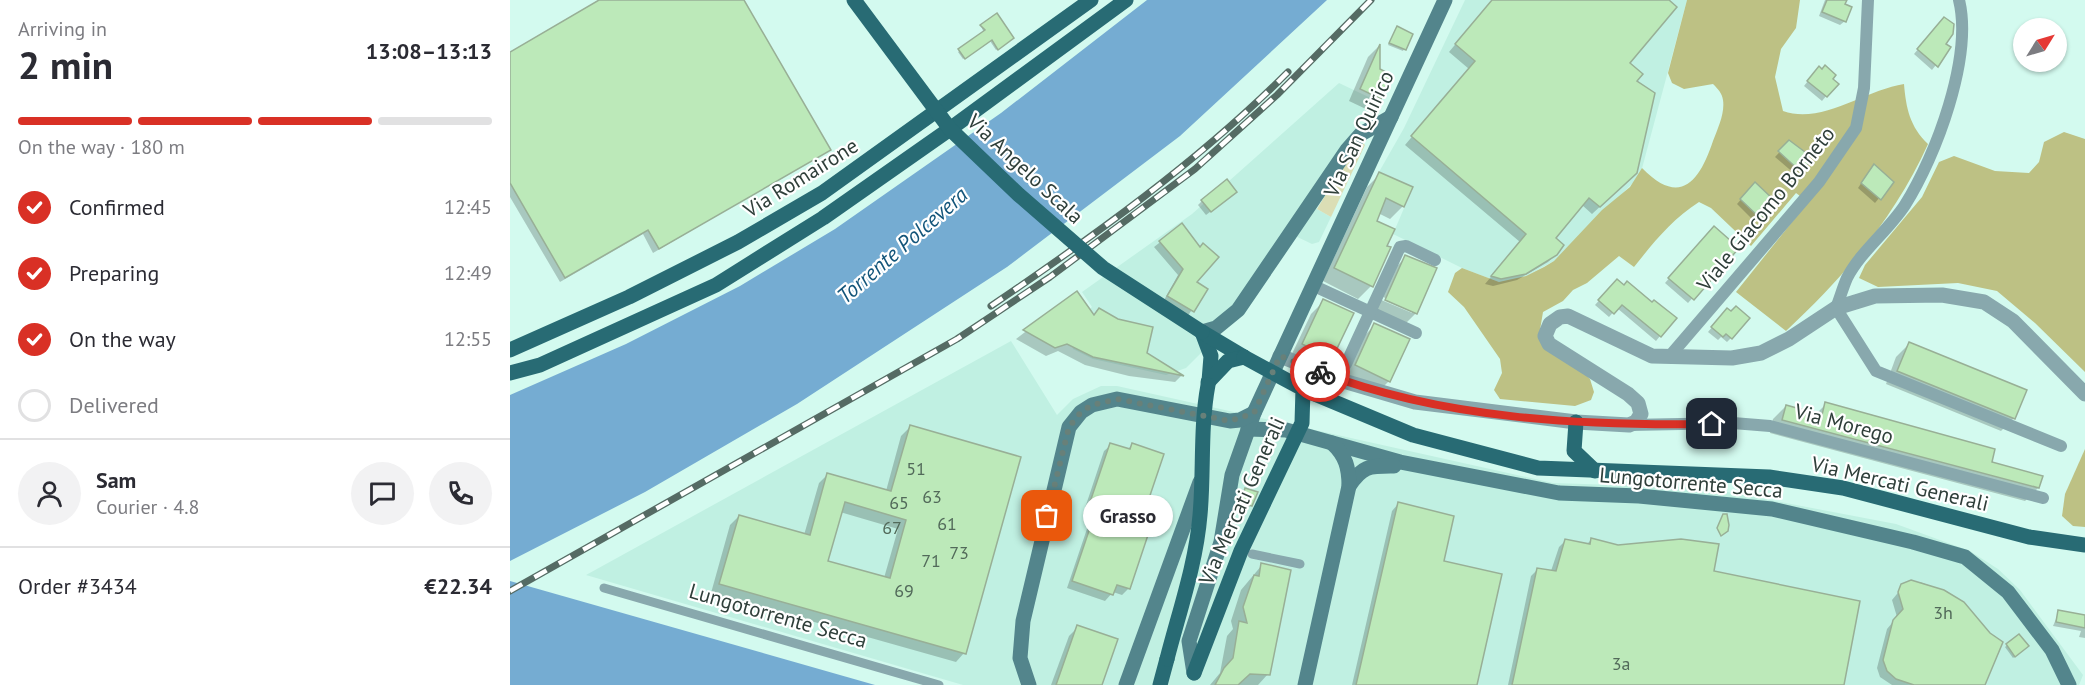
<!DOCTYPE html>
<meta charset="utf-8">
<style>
:root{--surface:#fff;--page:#f2f2f3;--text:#2b2b33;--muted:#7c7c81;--line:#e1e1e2;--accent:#d93025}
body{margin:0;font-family:"PT Sans",sans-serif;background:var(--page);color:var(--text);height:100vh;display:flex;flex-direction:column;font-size:22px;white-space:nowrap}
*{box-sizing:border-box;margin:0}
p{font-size:20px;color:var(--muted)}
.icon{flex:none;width:33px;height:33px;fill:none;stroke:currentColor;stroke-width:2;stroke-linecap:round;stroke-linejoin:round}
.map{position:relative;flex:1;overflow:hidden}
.panel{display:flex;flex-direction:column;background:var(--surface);width:510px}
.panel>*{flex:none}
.needle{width:39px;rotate:53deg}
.fabs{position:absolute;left:1503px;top:18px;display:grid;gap:12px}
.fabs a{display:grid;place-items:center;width:54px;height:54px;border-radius:50%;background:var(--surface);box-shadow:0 2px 4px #0004;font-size:30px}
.pin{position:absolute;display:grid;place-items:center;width:51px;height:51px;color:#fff;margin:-26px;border-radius:12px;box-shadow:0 3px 9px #0006}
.courier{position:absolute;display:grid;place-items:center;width:60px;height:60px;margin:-30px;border:4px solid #d93025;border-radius:50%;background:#fff;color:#222;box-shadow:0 2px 8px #0007}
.bubble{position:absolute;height:42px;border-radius:21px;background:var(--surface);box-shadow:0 2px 4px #0004;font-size:20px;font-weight:600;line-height:42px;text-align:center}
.summary em{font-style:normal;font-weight:600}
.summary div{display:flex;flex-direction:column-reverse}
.summary{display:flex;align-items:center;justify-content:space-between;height:102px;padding:0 18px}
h1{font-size:39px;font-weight:600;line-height:45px}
.bar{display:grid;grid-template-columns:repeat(4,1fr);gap:9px 6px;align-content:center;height:72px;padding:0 18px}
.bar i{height:8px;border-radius:4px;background:var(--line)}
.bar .active{background:var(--accent)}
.bar p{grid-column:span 4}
.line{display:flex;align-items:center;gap:15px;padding:0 18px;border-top:2px solid var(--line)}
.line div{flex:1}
.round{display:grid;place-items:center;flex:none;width:63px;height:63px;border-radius:32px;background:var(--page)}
ol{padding:0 18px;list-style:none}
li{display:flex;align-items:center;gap:18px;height:66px}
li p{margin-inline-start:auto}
li .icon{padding:6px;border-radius:50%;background:var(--accent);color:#fff;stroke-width:4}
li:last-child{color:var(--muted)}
li i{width:33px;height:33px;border:3px solid var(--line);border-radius:50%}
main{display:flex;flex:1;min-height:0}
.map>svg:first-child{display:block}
.built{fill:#c0f0e2}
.green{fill:#dbdeb5}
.forest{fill:#bdc184}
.water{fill:#75acd2}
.shadow{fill:#0003;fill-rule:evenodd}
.building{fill:#bce9b9;stroke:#98af96;stroke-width:1.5;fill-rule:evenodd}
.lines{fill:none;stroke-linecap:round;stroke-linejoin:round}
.pedestrian{stroke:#88a8ad;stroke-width:9}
.minor{stroke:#88a8ad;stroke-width:12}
.tertiary{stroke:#88a8ad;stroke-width:15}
.secondary{stroke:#53858c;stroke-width:15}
.primary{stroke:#286b74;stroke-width:15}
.rail-casing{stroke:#556b64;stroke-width:7}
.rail{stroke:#fff;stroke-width:4.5;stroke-dasharray:14;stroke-linecap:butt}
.primary-bridge{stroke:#286b74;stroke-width:15}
.done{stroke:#688079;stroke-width:6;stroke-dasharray:0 10.8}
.route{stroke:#d93025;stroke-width:8}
.labels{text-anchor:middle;stroke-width:4.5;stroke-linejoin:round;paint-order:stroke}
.number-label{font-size:18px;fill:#526a5a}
.street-label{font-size:21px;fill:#2f3f3a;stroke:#fff}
.water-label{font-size:22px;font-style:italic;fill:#13557a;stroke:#fff}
</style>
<main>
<section class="panel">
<div class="summary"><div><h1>2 min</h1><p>Arriving in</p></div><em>13:08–13:13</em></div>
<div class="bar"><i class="active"></i><i class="active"></i><i class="active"></i><i></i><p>On the way · 180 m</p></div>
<ol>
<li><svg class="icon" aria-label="check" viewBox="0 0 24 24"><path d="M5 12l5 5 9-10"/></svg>Confirmed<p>12:45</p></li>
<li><svg class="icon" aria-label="check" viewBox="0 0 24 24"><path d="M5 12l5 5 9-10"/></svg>Preparing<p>12:49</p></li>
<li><svg class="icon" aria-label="check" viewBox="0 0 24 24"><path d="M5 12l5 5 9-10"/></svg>On the way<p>12:55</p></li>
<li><i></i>Delivered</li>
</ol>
<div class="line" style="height:108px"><a class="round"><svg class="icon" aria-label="person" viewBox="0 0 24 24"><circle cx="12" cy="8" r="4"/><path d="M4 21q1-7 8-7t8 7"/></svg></a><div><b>Sam</b><p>Courier · 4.8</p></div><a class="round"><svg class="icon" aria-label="chat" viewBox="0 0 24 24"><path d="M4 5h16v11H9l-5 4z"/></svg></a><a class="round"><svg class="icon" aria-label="phone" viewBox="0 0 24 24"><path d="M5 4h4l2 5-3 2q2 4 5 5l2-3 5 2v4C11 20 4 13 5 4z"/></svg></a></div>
<div class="line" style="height:78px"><div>Order #3434</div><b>€22.34</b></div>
</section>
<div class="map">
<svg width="1575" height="685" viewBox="0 0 1575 685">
<rect width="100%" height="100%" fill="#d3faef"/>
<g class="built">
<path d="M 955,0 L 1177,0 L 1130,176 L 1044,261 L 1016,276 L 999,282 L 989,282 L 952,268 L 883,234 L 903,187 L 869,172 L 894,128 Z"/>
<path d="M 829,83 L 867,101 L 828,151 L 798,204 L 821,217 L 809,242 L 802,244 L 779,233 L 718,326 L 676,368 L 656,375 L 583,359 L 563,349 L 561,340 L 553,330 L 582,307 L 572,292 L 682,214 Z"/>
<path d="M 501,341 L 547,415 L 563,399 L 591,386 L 607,386 L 1043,483 L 1197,488 L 1386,524 L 1460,551 L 1488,569 L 1510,590 L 1573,675 L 1569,685 L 453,685 L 76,575 Z"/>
</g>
<path class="green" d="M 853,143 L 855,145 L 821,217 L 807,209 L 844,148 Z"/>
<g class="forest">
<path d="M 1177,0 L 1290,0 L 1286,28 L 1271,49 L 1265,77 L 1273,111 C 1312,125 1355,90 1394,84 C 1396,108 1400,127 1418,144 C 1385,217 1334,277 1276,331 L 1226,292 L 1298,202 L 1286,193 L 1241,246 L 1201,208 L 1189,202 C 1162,219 1144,242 1124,267 L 1109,256 L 1077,283 L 1063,290 L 1053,301 L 1033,312 L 1029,336 L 1073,372 L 1080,379 L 1084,392 L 1081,400 L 1065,406 L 990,399 L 984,390 L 992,373 L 990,359 L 954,307 L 938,292 L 945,273 L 952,268 L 989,282 L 1016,276 L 1034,267 L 1044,261 L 1092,210 L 1120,187 L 1132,168 C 1171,208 1190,180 1203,141 C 1208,128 1215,113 1213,100 C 1212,93 1208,89 1203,84 L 1174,89 L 1162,83 L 1158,73 Z"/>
<path d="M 1554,132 L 1575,139 L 1575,372 L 1525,323 L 1487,291 L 1448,283 L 1368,287 L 1349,278 L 1355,265 L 1412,197 L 1429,162 L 1444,156 L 1485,171 L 1519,173 L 1529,162 L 1534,142 Z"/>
<path d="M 1575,449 L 1575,527 L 1563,526 L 1552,516 L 1555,494 Z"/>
</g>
<g class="water">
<path d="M 637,0 L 817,0 L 670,136 L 497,267 L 287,404 L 135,492 L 0,561 L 0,395 L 116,344 L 230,286 L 325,229 L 491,113 Z"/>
<path d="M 0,581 L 365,685 L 0,685 Z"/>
</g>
<g class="shadow">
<path d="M 93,0 L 233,0 L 319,150 L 143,253 L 133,234 L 50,282 L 0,197 L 0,54 Z"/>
<path d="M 982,0 L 1160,0 L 1118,63 L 1125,82 L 1118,181 L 1082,214 L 1072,205 L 1044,238 L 1046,254 L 1038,262 L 1007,280 L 983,286 L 975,284 L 1010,242 L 895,145 L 959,69 L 939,52 Z"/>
<path d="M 1315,0 L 1335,0 L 1335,21 L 1330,25 L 1309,16 Z"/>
<path d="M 1430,23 L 1434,45 L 1439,48 L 1422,70 L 1404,54 Z"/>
<path d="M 471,26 L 501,40 L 486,50 L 480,41 L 453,59 L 448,52 L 474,33 Z"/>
<path d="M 887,28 L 901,34 L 893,51 L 878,45 Z"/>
<path d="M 868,47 L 870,98 L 858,110 L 839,101 L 858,57 Z"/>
<path d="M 1305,72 L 1326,84 L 1312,101 L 1294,86 Z"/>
<path d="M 1279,142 L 1297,155 L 1293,159 L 1297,163 L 1286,175 L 1265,157 Z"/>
<path d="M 1360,170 L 1382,182 L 1365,203 L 1348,188 Z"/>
<path d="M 870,174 L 893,206 L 880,219 L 868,213 L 865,221 L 861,286 L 848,299 L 813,281 L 857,187 Z"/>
<path d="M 1241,188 L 1263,201 L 1245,222 L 1227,204 Z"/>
<path d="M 721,196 L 696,215 L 688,205 L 692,201 Z"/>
<path d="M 672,225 L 685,283 L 696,289 L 677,317 L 653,302 L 668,275 L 644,247 Z"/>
<path d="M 1200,232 L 1227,248 L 1178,303 L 1155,283 Z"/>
<path d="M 896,257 L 906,313 L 893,326 L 863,313 L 869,299 L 902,313 L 902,310 L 871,296 L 883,270 Z"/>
<path d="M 1103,285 L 1150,336 L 1146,341 L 1107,308 L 1099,317 L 1085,305 Z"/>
<path d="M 566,293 L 583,316 L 635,354 L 672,375 L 665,382 L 619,376 L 575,365 L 548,351 L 536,356 L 506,339 Z"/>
<path d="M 814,301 L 821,358 L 808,371 L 780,358 L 801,314 Z"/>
<path d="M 1213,314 L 1221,338 L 1217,342 L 1211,337 L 1208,340 L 1198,332 Z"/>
<path d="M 865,325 L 879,381 L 866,394 L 833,378 L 852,338 Z"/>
<path d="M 1399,344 L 1504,418 L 1491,431 L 1376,384 L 1386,357 Z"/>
<path d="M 1316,404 L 1480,463 L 1528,488 L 1515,501 L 1260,433 L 1263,419 L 1276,406 L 1306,414 Z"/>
<path d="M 400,427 L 454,653 L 446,662 L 201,593 L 220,525 L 229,516 L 294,535 L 309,483 L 318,474 L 376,491 L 391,436 ZM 330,512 L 388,529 L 374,578 L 317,562 Z"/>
<path d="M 601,445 L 617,450 L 622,445 L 628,526 L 619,588 L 612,595 L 603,592 L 595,601 L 557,588 L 581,517 L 573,514 L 594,451 Z"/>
<path d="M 736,490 L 740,505 L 739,507 L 730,505 Z"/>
<path d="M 888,504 L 932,562 L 965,685 L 842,685 L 882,511 Z"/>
<path d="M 1081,540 L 1202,572 L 1333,685 L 998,685 L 1021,576 L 1028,569 L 1041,571 L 1049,547 L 1055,541 L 1076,545 Z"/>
<path d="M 752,565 L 758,674 L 748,685 L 700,685 L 710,673 L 717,636 L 723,629 L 721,621 L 731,590 Z"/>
<path d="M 1410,582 L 1434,591 L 1479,634 L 1491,642 L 1473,685 L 1382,685 L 1370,677 L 1367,668 L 1377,629 L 1387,617 L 1382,600 L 1396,583 Z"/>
<path d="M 1549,612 L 1575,617 L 1575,638 L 1569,637 L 1571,631 L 1543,626 Z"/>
<path d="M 568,627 L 590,685 L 541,685 L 559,636 Z"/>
<path d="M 1509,636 L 1517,646 L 1503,658 L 1495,647 Z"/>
</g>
<g class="building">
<path d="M 89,0 L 234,0 L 321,150 L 149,249 L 138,230 L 55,278 L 0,183 L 0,52 Z"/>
<path d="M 982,0 L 1159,0 L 1167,7 L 1120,63 L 1133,74 L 1127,81 L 1145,93 L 1127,173 L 1090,207 L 1079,198 L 1046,238 L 1054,245 L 1047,255 L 1016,274 L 991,279 L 981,276 L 1016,234 L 901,136 L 965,61 L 945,44 Z"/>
<path d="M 1317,0 L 1337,0 L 1335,4 L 1342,7 L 1336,22 L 1312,12 Z"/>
<path d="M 487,13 L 504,38 L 488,50 L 482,40 L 455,59 L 448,49 L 475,30 L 470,25 Z"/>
<path d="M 1434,17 L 1444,24 L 1443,34 L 1436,44 L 1441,47 L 1428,67 L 1407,49 Z"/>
<path d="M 887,26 L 903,34 L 896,50 L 879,43 Z"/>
<path d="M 870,44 L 870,69 L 882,75 L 871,99 L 850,89 Z"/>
<path d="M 1315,65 L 1326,75 L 1323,79 L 1329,84 L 1317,97 L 1297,81 L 1309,66 L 1312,69 Z"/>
<path d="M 1279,140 L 1299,155 L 1295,159 L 1299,163 L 1291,172 L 1268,151 Z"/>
<path d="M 1364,164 L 1384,182 L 1371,200 L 1351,183 Z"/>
<path d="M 869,172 L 903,187 L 894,207 L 876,198 L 867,221 L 885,229 L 877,246 L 881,247 L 863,287 L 824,268 Z"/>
<path d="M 717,179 L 727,192 L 701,212 L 691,200 Z"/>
<path d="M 1245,182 L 1265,201 L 1251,219 L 1230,199 Z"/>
<path d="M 672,223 L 690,247 L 693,243 L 709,257 L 687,282 L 698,289 L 684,312 L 657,296 L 673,269 L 649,241 Z"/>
<path d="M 1204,226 L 1229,248 L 1184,300 L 1158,278 Z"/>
<path d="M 895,255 L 927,268 L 907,314 L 875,300 Z"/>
<path d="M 1107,279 L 1114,285 L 1117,281 L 1142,302 L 1144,300 L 1167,318 L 1151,337 L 1112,305 L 1104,314 L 1088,300 Z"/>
<path d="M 567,291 L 584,315 L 589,308 L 608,319 L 643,327 L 637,353 L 674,376 L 583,357 L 557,344 L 545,348 L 513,330 Z"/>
<path d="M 813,299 L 844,313 L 822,359 L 792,344 Z"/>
<path d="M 1226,306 L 1240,318 L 1222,339 L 1216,334 L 1213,337 L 1201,327 L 1217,308 L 1221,311 Z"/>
<path d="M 864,323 L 900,339 L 880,382 L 845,365 Z"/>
<path d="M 1399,342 L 1517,390 L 1505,419 L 1387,371 Z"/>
<path d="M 1315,402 L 1485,449 L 1482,462 L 1533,476 L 1529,488 L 1272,420 L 1276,405 L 1312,415 Z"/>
<path d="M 400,425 L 511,457 L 456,654 L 209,584 L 229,515 L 300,535 L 317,473 L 381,491 ZM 335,502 L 396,520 L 380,578 L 318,561 Z"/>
<path d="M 600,443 L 620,449 L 622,443 L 654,454 L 630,525 L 640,529 L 620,589 L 607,585 L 603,595 L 562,581 L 586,510 L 578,508 Z"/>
<path d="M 735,488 L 748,492 L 742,506 L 731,503 Z"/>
<path d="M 888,502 L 944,516 L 934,561 L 992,574 L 967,685 L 846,685 Z"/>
<path d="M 1213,514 L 1217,514 L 1219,525 L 1218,531 L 1211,536 L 1207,528 Z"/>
<path d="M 1081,538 L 1108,545 L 1171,539 L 1209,544 L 1204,571 L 1350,601 L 1334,685 L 1002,685 L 1027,568 L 1046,571 L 1055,539 L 1080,544 Z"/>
<path d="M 751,563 L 781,570 L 760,675 L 740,674 L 728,685 L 705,685 L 714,668 L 723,658 L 729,621 L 737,623 L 733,607 L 744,575 L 749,576 Z"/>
<path d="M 1401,580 L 1434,590 L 1454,602 L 1480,633 L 1493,642 L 1475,685 L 1404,685 L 1386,679 L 1377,671 L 1373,660 L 1383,620 L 1393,609 L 1388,592 L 1391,584 Z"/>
<path d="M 1548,610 L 1575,615 L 1575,628 L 1546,622 Z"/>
<path d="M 567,625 L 608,639 L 592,685 L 546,685 Z"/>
<path d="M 1509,634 L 1519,646 L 1505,657 L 1496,644 Z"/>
</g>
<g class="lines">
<g class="pedestrian">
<path d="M 742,554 L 790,564"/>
<path d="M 94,588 L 429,685"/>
</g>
<g class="minor">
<path d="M 1449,0 C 1463,57 1426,156 1395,205 C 1378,231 1351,251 1337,278 C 1333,287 1330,298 1326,308 L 1366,371 L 1551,446"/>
<path d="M 802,285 L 906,333"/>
<path d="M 1159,357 L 1309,182 L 1346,128 L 1354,88 L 1358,0"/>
<path d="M 836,364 L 890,247 L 896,246 L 925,260"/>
<path d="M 1119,425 L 1223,423 L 1260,426 L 1533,498"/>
</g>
<path class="tertiary" d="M 770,356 L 837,382 L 905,402 L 1066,422 L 1119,425 L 1126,422 L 1131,414 L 1128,403 L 1118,394 L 1039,344 L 1035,336 L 1040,324 L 1050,317 L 1058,316 L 1142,356 L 1222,358 L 1251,353 L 1279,339 L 1326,308 L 1365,296 L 1432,295 L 1474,302 L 1503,321 L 1575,394"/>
<g class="secondary">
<path d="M 692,332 L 706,328 L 728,310 L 837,150 L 851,134 L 881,117"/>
<path d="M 738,429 L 776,430 L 890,462 L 1049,493 L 1129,496 L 1262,509 L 1403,542 L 1455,557 L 1498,592 L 1542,650 L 1559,685"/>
<path d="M 839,486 C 853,465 860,466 884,466"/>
<path d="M 684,673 L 679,641 L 711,542 L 722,475 L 744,413 L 935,0"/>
<path d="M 519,685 L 510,658 L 513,621 L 559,427 L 571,412 L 582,405 L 607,399 L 720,421 L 730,420 L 744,413"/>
<path d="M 616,685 L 690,482"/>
<path d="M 795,685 L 839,486 C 839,468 836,456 822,443"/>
</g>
<g class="primary">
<path d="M 692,332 L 701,356 L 699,381"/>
<path d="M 692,332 L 734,357"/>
<path d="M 0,350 L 119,297 L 228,242 L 312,193 L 581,0"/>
<path d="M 0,373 L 30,365 L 206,285 L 313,218 L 440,129 L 616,0"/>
<path d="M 698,382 L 718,361 L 734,357"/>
<path d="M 793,389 L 903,435 L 1028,468 L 1259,477 L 1333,488 L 1519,537 L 1575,545"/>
<path d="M 1066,422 L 1064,451 L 1085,471"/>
<path d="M 650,685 L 657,659"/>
</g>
<defs>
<g id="rail">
<path d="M 481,306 C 584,236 689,161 778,72"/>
<path d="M 0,591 L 447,339 L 540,277 L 685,169 L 767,95 L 861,0"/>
</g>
</defs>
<use href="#rail" class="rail-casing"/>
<use href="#rail" class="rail"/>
<g class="primary-bridge">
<path d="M 344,0 L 440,129 L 509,195 L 593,268 L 692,332"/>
<path d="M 657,659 C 669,612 686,564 690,515 C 694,472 690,428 698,385"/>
<path d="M 684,673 L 731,551 L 792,423 L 793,389 L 734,357"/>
</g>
</g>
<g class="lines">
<path class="done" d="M 537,516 L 559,427 L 571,412 L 582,405 L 607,399 L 720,421 L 744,413 L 770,356 L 810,372"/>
<path class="route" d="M 810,372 C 933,419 1072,426 1202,424"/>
</g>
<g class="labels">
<g class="number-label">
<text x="406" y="475">51</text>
<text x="422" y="503">63</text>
<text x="389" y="509">65</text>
<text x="437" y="530">61</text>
<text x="382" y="534">67</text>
<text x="449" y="559">73</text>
<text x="421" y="567">71</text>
<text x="394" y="597">69</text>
<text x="1433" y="619">3h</text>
<text x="1111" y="670">3a</text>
</g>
<g class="street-label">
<text transform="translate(849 134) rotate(-65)" y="7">Via San Quirico</text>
<text transform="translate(515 169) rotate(43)" y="7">Via Angelo Scala</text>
<text transform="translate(291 178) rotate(-32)" y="7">Via Romairone</text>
<text transform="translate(1256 209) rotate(-51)" y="7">Viale Giacomo Borneto</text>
<text transform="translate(1334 424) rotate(15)" y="7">Via Morego</text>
<text transform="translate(1181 483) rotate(5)" y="7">Lungotorrente Secca</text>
<text transform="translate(1390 484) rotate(13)" y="7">Via Mercati Generali</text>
<text transform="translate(732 501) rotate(-66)" y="7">Via Mercati Generali</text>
<text transform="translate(268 616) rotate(16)" y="7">Lungotorrente Secca</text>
</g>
<g class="water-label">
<text transform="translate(392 245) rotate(-41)" y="8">Torrente Polcevera</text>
</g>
</g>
</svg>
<div class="fabs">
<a><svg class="needle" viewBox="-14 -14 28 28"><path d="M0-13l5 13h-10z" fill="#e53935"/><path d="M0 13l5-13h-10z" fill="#7c7c81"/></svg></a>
</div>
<div class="pin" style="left:537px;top:516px;background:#ea580c"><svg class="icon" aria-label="bag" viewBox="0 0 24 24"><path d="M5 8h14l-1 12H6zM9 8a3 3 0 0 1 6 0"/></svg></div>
<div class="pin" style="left:1202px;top:424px;background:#1f2937"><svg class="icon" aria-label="home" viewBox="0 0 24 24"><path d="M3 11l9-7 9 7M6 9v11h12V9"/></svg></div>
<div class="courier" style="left:810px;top:372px"><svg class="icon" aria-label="bike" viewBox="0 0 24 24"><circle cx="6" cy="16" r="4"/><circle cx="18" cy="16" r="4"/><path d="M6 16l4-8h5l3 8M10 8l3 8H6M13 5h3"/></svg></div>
<div class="bubble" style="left:573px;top:495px;width:90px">Grasso</div>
</div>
</main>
